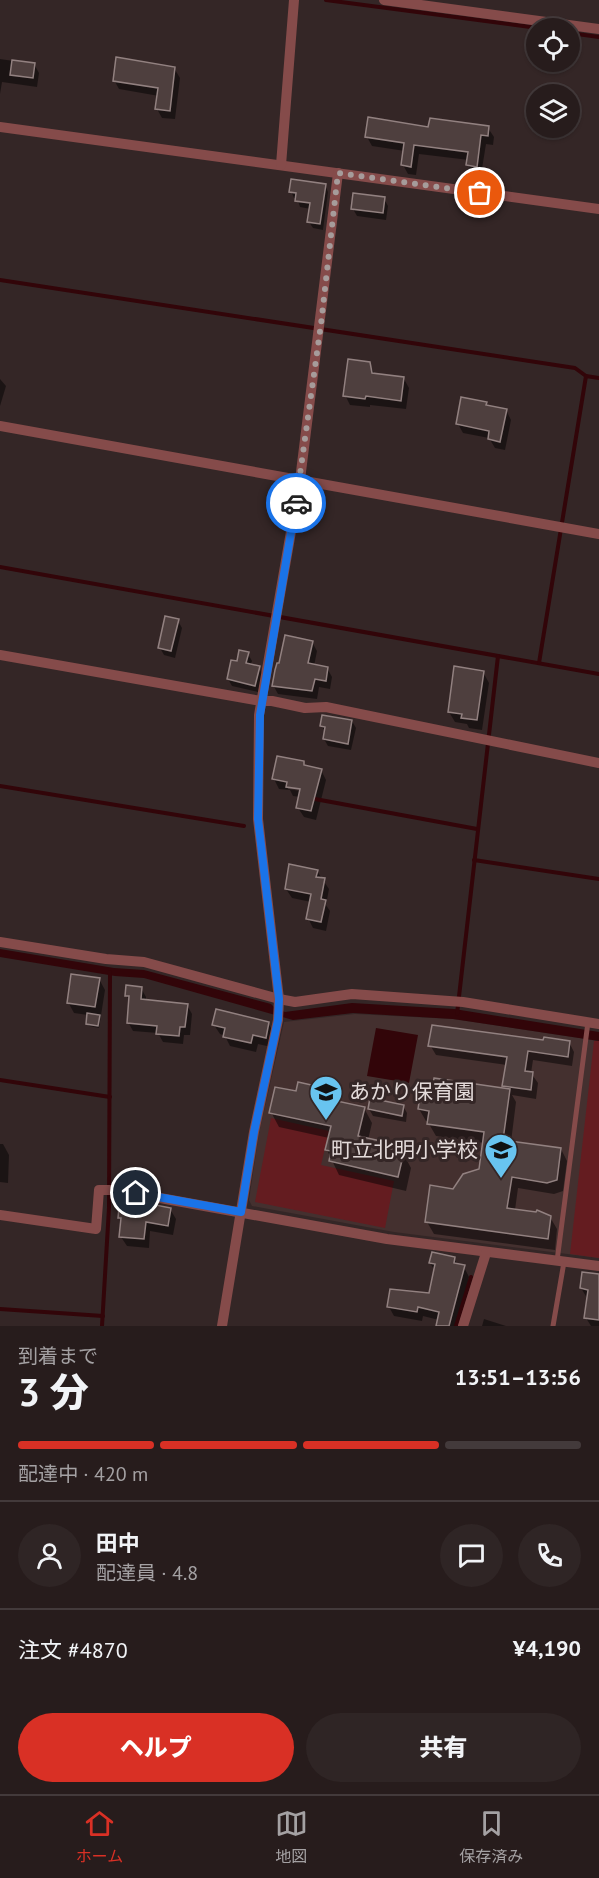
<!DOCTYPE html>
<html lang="ja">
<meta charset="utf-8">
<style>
:root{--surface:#271c1c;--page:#2f2525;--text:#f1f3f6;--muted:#a4a1a3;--line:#433a3b;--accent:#d93025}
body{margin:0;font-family:"PT Sans","Noto Sans JP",sans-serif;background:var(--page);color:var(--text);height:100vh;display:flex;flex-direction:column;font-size:22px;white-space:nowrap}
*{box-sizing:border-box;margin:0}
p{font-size:20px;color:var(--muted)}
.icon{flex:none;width:33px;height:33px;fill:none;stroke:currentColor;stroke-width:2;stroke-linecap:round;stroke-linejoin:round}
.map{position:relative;height:1326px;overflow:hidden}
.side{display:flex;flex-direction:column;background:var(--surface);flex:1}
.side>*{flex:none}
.tools{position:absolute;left:526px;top:18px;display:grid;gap:12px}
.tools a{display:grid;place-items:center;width:54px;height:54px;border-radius:50%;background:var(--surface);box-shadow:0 2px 4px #0004,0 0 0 2px var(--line);font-size:30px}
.pin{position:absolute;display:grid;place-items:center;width:51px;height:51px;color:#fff;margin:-26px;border:3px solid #fff;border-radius:50%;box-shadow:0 2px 6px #0007}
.courier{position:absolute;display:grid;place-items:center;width:60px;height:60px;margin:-30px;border:4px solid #1a73e8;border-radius:50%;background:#fff;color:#222;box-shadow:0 2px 8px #0007}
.headline em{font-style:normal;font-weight:800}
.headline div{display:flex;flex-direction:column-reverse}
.headline{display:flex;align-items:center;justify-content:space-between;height:102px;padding:0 18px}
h1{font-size:39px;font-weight:800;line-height:45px}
.bar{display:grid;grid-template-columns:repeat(4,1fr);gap:9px 6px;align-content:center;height:72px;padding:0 18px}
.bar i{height:8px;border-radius:4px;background:var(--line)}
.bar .active{background:var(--accent)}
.bar p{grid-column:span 4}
.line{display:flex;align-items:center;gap:15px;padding:0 18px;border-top:2px solid var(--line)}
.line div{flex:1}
.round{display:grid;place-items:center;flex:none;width:63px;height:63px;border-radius:32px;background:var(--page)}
.cta{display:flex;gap:12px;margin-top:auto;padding:12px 18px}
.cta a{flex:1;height:69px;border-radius:36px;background:var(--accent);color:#fff;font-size:24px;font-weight:800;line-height:69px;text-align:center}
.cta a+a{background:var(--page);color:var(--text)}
.tabs{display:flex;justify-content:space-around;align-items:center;height:84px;border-top:2px solid var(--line);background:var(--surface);font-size:16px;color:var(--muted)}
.tabs a{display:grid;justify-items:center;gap:3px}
.tabs .active{color:var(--accent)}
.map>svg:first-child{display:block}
.built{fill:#44302f}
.green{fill:#641c20}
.water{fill:#320509}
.shadow{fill:#0007;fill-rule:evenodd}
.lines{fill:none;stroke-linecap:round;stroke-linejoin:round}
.stream{stroke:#320509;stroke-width:4}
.building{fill:#4e3f3e;stroke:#928180;stroke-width:1.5}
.service{stroke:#854b4a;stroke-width:5}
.minor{stroke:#854b4a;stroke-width:10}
.done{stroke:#a69c9b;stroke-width:6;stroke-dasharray:0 10.8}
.route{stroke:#1a73e8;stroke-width:8}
.labels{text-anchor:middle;stroke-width:6;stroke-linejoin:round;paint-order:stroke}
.poi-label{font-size:21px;fill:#e4dbda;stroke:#342626;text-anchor:start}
</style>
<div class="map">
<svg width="599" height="1326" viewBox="0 0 599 1326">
<rect width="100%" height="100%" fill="#342626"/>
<path class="built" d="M 355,1014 L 453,1019 L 599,1041 L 599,1258 L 394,1232 L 252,1206 L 249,1200 L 259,1133 L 284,1022 Z"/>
<g class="green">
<path d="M 594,1041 L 599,1041 L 599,1258 L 570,1254 Z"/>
<path d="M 271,1118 L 329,1131 L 321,1165 L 394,1181 L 385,1228 L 255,1202 Z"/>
</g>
<g class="water">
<path d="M 0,949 L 114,968 L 144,970 L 271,1004 L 275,1008 L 285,1012 L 352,1003 L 454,1009 L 599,1032 L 599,1041 L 453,1019 L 353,1013 L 293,1020 L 144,978 L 115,976 L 0,957 Z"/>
<path d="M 376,1028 L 418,1035 L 409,1083 L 367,1076 Z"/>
</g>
<g class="shadow">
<path d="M 0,59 L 34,64 L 39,73 L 37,87 L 2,82 L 0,94 Z"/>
<path d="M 174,68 L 180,78 L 175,119 L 162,118 L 157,109 L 159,96 L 119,89 L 114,80 Z"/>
<path d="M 488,128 L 494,137 L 493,145 L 486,144 L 481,175 L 473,174 L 468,165 L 469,160 L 419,154 L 416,175 L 408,174 L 403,165 L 405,151 L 372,146 L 367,137 L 430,129 Z"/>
<path d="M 325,185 L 328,192 L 323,230 L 313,228 L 309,222 L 311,209 L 300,207 L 297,198 L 294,198 L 291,191 Z"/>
<path d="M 384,199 L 388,206 L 386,220 L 357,216 L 353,209 Z"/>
<path d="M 369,363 L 375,375 L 404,379 L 409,388 L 406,409 L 370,405 L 370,407 L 350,405 L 345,395 Z"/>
<path d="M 0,379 L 6,386 L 0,406 Z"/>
<path d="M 486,404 L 488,407 L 506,410 L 511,420 L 505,450 L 495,448 L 489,438 L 463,433 L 458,424 Z"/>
<path d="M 178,621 L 182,628 L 175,658 L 164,655 L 160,648 Z"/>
<path d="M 312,642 L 317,651 L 314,666 L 327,668 L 332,677 L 330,689 L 319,687 L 317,699 L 278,694 L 273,685 Z"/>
<path d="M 248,654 L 252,661 L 250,666 L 259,668 L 263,675 L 258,692 L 232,686 L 228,679 L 238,663 Z"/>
<path d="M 483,672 L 489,683 L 482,730 L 469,728 L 467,724 L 455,722 L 449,712 Z"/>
<path d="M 352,721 L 356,728 L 351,750 L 328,746 L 324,739 L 326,733 L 321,725 Z"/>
<path d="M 304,763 L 306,767 L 321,770 L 326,780 L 316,820 L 304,817 L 298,808 L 300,797 L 293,796 L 290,790 L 279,789 L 274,779 ZM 288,786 L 308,789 L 307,792 L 288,789 Z"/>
<path d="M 317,871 L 329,889 L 326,905 L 330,911 L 326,931 L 313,928 L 308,918 L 311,902 L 292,898 L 286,889 Z"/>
<path d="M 99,979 L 105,990 L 99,1028 L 89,1026 L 87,1023 L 88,1015 L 74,1013 L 68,1002 Z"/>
<path d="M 141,988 L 146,997 L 146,1001 L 187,1005 L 192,1014 L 190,1035 L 184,1035 L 183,1044 L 163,1042 L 158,1033 L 133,1031 L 128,1022 L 130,1002 L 126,995 Z"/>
<path d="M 268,1023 L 274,1033 L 271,1047 L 258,1044 L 256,1052 L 230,1046 L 225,1036 L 220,1034 L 214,1025 Z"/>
<path d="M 569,1042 L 574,1052 L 572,1066 L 533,1060 L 531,1073 L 538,1083 L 536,1099 L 512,1095 L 516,1102 L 511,1142 L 561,1149 L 567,1161 L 563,1191 L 554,1194 L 518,1188 L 515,1210 L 550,1217 L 557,1229 L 555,1250 L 434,1234 L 427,1222 L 454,1190 L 480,1171 L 484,1143 L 436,1136 L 429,1124 L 429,1121 L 426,1121 L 419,1109 L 433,1093 L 507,1090 L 504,1085 L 507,1065 L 436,1055 L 430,1045 Z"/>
<path d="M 333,1091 L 340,1103 L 364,1108 L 372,1123 L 368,1140 L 380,1142 L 383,1149 L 403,1153 L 411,1168 L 406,1191 L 339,1175 L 327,1150 L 329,1138 L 279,1127 L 271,1112 L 297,1093 Z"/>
<path d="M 403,1106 L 407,1113 L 406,1122 L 373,1116 L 369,1109 Z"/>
<path d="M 0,1144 L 3,1144 L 9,1155 L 8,1183 L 0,1182 Z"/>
<path d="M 170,1209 L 176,1219 L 173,1235 L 150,1231 L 149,1248 L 127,1246 L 121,1237 L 122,1222 L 120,1217 Z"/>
<path d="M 454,1259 L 458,1265 L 464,1267 L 469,1277 L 457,1326 L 438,1326 L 439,1320 L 423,1316 L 422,1321 L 394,1316 L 389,1307 L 430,1295 L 435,1271 L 430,1263 Z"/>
<path d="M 599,1276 L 599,1326 L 591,1326 L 586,1318 L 587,1298 L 581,1288 Z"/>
<path d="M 484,1319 L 506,1326 L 482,1326 Z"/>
</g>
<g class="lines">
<g class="stream">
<path d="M 326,0 L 538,28"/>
<path d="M 570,33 L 599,37"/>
<path d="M 0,280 L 575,368 L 586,376"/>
<path d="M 0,567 L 599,674"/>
<path d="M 539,663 L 586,376 L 599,378"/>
<path d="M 0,786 L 244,826"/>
<path d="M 315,799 L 477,829"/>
<path d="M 474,860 L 599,879"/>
<path d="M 457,1014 L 498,656"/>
<path d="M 0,1080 L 110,1097"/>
<path d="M 0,1309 L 103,1316"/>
<path d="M 102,1326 L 109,1208 L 110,972"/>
<path d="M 456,1326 L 471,1277"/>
</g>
</g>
<g class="building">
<path d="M 116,57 L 175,67 L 170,111 L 155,109 L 158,88 L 113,81 Z"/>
<path d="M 12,60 L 35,63 L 33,78 L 10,75 Z"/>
<path d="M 368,117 L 428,127 L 430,118 L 489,126 L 488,136 L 481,135 L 477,167 L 466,165 L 468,152 L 414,145 L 411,167 L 401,165 L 404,143 L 365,137 Z"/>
<path d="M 291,179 L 326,184 L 320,224 L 307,222 L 310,203 L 295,201 L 296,193 L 289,192 Z"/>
<path d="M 353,193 L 385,197 L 383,213 L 351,209 Z"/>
<path d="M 348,359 L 370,362 L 372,373 L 404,377 L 401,401 L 366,396 L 365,399 L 343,396 Z"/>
<path d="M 461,397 L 487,402 L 486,405 L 507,409 L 500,442 L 488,439 L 489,431 L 456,424 Z"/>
<path d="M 165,616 L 179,619 L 171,651 L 158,648 Z"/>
<path d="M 285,635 L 313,641 L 308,663 L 328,667 L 326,681 L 315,679 L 312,691 L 272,686 L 275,670 L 277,663 L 279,663 Z"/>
<path d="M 239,650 L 249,652 L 246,663 L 260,666 L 255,686 L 227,679 L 231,660 L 237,661 Z"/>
<path d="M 454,666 L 484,671 L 477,720 L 461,718 L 462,714 L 448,712 Z"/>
<path d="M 322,715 L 352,720 L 348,744 L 323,739 L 325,727 L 320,726 Z"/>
<path d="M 277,756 L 304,761 L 304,765 L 322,769 L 311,811 L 296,808 L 300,789 L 286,787 L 287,782 L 272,779 Z"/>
<path d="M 289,864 L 318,870 L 316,877 L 325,878 L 321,899 L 326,900 L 321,922 L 306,919 L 311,894 L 285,889 Z"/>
<path d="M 71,974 L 100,978 L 95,1007 L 67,1003 Z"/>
<path d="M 126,985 L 142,987 L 141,999 L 188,1004 L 185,1027 L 180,1027 L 179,1036 L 156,1034 L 157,1026 L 127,1023 L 129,996 L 125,996 Z"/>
<path d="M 216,1009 L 269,1022 L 266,1038 L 253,1035 L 251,1043 L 223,1037 L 225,1028 L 212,1025 Z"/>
<path d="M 87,1013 L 100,1015 L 98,1026 L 86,1024 Z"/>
<path d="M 432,1025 L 543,1040 L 544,1037 L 570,1041 L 568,1057 L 528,1051 L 525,1071 L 533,1072 L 531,1090 L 502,1086 L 507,1057 L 428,1046 Z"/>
<path d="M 434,1078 L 510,1089 L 503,1140 L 561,1148 L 557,1180 L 547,1183 L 512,1177 L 507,1208 L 536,1212 L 537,1210 L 551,1216 L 548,1239 L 425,1222 L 430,1185 L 453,1189 L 463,1174 L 479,1169 L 484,1132 L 427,1124 L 429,1111 L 418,1109 L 421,1090 L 432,1092 Z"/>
<path d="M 298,1082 L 334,1090 L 332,1100 L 365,1107 L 358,1136 L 381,1141 L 379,1146 L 404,1152 L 398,1177 L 329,1161 L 331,1151 L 325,1150 L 331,1126 L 269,1113 L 275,1087 L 296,1091 Z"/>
<path d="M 370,1098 L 404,1105 L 402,1116 L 368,1109 Z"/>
<path d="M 120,1198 L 171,1208 L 168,1226 L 146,1222 L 144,1239 L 119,1237 L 121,1218 L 118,1218 Z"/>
<path d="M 432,1252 L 455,1257 L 454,1263 L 465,1265 L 449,1326 L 436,1326 L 439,1312 L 418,1307 L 417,1312 L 387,1307 L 390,1289 L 429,1293 L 435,1264 L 429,1263 Z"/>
<path d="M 582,1272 L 599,1274 L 599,1320 L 584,1318 L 588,1290 L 580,1288 Z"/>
</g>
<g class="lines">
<g class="service">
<path d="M 557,1261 L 588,1022"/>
<path d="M 553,1326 L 564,1262"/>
</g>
<g class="minor">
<path d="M 384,0 L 599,29"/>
<path d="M 0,127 L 599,209"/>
<path d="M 281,165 L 294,0"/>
<path d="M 0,426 L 599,534"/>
<path d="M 0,655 L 261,701 L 272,701 L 305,708 L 326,707 L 599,763"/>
<path d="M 0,942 L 106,959 L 144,962 L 279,999 L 295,1002 L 352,994 L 463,1002 L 599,1024"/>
<path d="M 0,1215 L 96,1229 L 99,1190 L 116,1190 L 387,1239 L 599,1266"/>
<path d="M 222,1326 L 254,1132 L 278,1020 L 279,999 L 258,819 L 259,715 L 300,480 L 338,173"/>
<path d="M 463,1326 L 486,1253"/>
</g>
</g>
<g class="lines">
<path class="done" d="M 296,503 L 321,324 L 338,173 L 480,193"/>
<path class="route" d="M 136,1193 L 241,1212 L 254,1132 L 278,1020 L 279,999 L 258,819 L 260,715 L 296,503"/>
</g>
<defs>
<symbol id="school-pin" viewBox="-11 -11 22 30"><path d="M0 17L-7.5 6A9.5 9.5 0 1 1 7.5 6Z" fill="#68c4f0" stroke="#342626"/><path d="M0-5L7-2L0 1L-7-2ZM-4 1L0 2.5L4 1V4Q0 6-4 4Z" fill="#111"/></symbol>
</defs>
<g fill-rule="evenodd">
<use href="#school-pin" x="307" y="1073" width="38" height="52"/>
<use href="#school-pin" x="482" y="1131" width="38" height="52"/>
</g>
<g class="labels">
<g class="poi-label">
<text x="349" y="1099">あかり保育園</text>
<text x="478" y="1157" text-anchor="end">町立北明小学校</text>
</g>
</g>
</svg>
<div class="tools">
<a><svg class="icon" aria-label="locate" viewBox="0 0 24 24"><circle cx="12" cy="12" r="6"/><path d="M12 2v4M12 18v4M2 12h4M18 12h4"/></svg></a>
<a><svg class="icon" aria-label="layers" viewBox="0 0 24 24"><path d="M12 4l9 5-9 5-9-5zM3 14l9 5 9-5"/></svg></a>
</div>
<div class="pin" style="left:480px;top:193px;background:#ea580c"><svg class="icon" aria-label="bag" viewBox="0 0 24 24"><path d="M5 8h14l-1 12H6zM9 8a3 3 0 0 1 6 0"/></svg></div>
<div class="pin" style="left:136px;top:1193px;background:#1f2937"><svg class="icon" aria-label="home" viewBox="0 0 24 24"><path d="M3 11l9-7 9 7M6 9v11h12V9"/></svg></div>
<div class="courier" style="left:296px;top:503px"><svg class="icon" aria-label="car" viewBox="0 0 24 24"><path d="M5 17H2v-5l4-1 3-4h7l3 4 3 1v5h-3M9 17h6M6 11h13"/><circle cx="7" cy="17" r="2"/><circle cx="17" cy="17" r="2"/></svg></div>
</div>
<section class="side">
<div class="headline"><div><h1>3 分</h1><p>到着まで</p></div><em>13:51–13:56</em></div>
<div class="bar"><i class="active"></i><i class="active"></i><i class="active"></i><i></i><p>配達中 · 420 m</p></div>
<div class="line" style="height:108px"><a class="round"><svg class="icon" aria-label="person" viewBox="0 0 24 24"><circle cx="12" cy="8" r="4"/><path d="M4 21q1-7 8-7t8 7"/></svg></a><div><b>田中</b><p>配達員 · 4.8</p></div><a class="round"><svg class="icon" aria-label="chat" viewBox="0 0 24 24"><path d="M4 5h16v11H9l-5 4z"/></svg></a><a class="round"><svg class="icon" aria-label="phone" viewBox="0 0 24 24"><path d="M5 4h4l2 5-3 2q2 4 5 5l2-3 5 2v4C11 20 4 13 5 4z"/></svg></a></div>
<div class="line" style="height:78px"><div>注文 #4870</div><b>¥4,190</b></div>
<div class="cta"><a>ヘルプ</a><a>共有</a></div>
</section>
<nav class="tabs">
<a class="active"><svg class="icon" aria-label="home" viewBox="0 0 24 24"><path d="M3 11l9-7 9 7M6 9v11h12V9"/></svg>ホーム</a>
<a><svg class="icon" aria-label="map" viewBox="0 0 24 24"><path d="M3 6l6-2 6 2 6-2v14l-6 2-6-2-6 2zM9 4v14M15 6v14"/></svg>地図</a>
<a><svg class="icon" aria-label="saved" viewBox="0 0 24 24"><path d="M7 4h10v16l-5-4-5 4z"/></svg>保存済み</a>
</nav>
